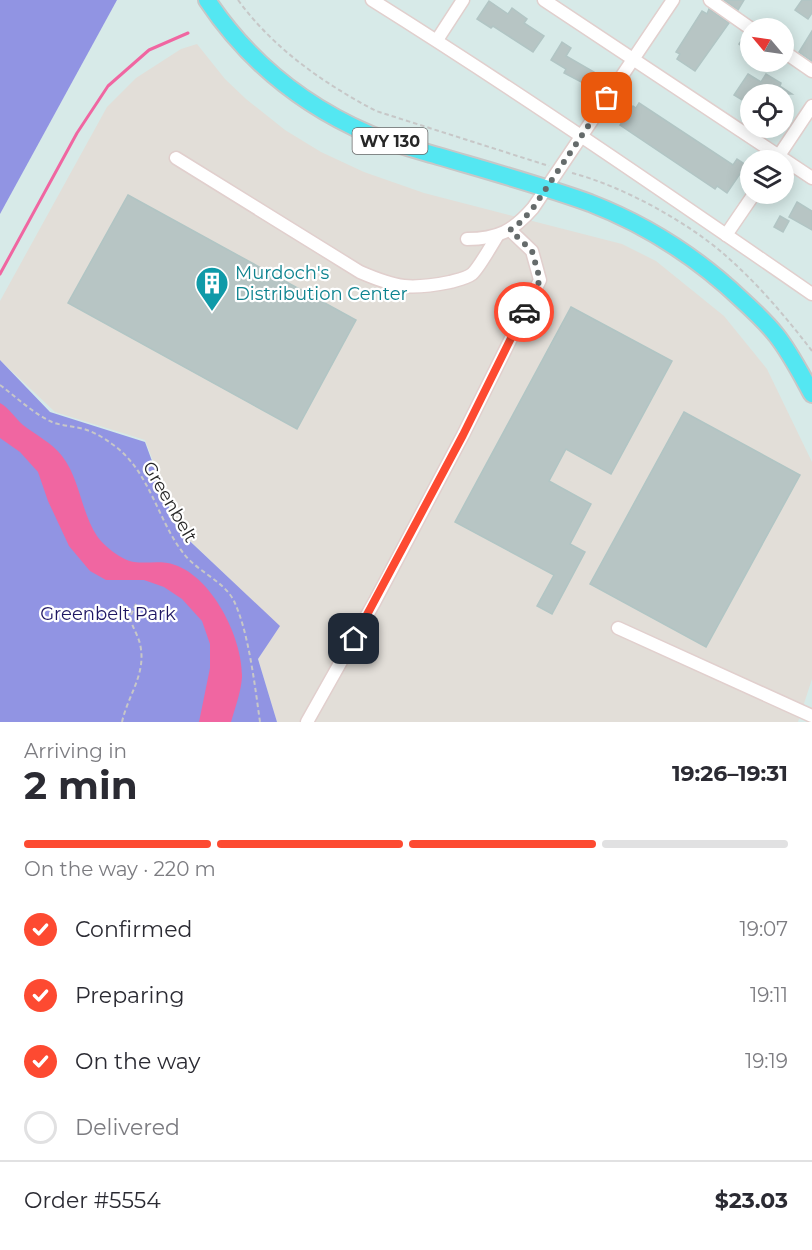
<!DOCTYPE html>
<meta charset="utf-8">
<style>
:root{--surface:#fff;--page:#f2f2f3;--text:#2b2b33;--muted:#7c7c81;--line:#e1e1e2;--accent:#fd4a31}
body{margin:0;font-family:Montserrat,sans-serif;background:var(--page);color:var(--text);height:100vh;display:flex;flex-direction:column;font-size:22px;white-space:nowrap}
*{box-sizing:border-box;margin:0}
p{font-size:20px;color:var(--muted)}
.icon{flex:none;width:33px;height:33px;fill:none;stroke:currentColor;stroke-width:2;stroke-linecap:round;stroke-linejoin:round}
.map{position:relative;height:722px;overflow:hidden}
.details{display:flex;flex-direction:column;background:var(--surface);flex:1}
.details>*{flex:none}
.needle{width:39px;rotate:299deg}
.controls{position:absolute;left:740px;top:18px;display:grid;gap:12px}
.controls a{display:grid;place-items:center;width:54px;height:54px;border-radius:50%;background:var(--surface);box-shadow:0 3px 15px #0003;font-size:30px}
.pin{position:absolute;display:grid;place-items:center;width:51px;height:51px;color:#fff;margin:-26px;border-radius:12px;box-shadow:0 3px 9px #0006}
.courier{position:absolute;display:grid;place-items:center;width:60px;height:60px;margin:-30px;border:4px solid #fd4a31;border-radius:50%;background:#fff;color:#222;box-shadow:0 2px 8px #0007}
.headline em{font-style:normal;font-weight:700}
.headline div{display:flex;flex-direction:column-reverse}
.headline{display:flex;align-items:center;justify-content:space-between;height:102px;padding:0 24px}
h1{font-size:39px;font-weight:700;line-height:45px}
.bar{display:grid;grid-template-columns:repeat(4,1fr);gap:9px 6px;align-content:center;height:72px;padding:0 24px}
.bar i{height:8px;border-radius:4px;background:var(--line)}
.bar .current{background:var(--accent)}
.bar p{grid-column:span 4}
.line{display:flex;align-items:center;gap:15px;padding:0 24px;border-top:2px solid var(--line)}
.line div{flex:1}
ol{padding:0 24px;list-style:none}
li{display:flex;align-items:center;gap:18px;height:66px}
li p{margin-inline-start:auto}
li .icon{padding:6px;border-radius:50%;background:var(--accent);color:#fff;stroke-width:4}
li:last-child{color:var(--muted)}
li i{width:33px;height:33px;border:3px solid var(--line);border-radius:50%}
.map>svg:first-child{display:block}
.industrial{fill:#e2ded8}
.green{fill:#9194e3}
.water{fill:#f066a1}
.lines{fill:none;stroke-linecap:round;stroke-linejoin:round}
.stream{stroke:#f066a1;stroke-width:3}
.building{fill:#b7c5c4;stroke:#b1c5c4;stroke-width:1.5}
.minor-casing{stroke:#e1cfcd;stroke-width:15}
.major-casing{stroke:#c7c7c7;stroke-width:20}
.path{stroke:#c7c7c7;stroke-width:2;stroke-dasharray:4.5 3;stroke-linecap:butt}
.minor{stroke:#fff;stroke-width:12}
.major{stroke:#54e7f2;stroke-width:16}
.done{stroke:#656b6b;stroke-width:6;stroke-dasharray:0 10.8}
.route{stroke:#fd4a31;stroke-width:8}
.labels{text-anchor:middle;stroke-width:4.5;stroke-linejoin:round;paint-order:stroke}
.shield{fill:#fff;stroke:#686868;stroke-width:1.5}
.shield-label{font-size:16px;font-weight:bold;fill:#272727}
.culture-label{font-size:18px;fill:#0d838f;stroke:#fff;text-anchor:start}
.street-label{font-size:18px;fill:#272727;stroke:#fff}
.park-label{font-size:18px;fill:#1f1763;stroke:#fff}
</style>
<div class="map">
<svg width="812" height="722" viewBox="0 0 812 722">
<rect width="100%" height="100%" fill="#d7eae8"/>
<path class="industrial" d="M 197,44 L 225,79 L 246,99 L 285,130 L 321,152 L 364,172 L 424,193 L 622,244 L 656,261 L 724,316 L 767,369 L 812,462 L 812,679 L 798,722 L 277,722 L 258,659 L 279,626 L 180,531 L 145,440 L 55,412 L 0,360 L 0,301 L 107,107 L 136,78 L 181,49 Z"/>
<g class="green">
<path d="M 0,0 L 117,0 L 0,214 Z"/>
<path d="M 0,360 L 50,412 L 145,442 L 177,529 L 280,626 L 258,659 L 277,722 L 0,722 Z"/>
</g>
<path class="water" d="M 0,403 C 9,408 15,418 23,425 C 36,435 52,443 62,456 C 80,479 81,512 97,536 C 104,546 121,560 134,562 C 147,564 161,560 175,565 C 213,578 243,639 242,677 C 241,692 235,708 231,722 L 199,722 L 210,668 L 210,644 L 202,621 L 182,599 L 164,587 L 144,580 L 106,580 L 90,571 L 69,546 L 48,501 L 38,472 L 20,452 L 0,438 Z"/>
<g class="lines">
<path class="stream" d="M 0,274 L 77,133 L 108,86 L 149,50 L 188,33"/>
</g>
<g class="building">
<path d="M 724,0 L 744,0 L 738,10 Z"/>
<path d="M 802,0 L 812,0 L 812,13 L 808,19 L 795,10 Z"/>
<path d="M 489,1 L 508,14 L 512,8 L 527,19 L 524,23 L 544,36 L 533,52 L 493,26 L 491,28 L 477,19 Z"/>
<path d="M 709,9 L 729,23 L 695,71 L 677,59 L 680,54 L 676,52 L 702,11 L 707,14 Z"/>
<path d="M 812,31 L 812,61 L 799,52 Z"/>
<path d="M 745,35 L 750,36 L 750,52 L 739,44 Z"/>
<path d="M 562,42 L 571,48 L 566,56 L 594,72 L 587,85 L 564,73 L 566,69 L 551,60 Z"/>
<path d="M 748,74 L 761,82 L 766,74 L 781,83 L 780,86 L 792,94 L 750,94 L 750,99 L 747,97 L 744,101 L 734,95 Z"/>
<path d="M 639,103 L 733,165 L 737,159 L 746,165 L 727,193 L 717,186 L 715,189 L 620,125 L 633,106 L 636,108 Z"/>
<path d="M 128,195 L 356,320 L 297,429 L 68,303 Z"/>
<path d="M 797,202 L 812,211 L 812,230 L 789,217 Z"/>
<path d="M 780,216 L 789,221 L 783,232 L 774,227 Z"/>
<path d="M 571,307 L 672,361 L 611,474 L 566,449 L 549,481 L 591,504 L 570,544 L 585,552 L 552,614 L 537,606 L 554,575 L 455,522 Z"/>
<path d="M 684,412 L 800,475 L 706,647 L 590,584 Z"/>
</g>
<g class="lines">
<defs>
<g id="minor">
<path d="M 372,0 C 522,94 667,194 812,294"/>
<path d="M 544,0 L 812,178"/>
<path d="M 710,0 L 750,28"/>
<path d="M 437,40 L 463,0"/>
<path d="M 783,51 L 812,71"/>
<path d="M 176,158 L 360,272 C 397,288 410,290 450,282 C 457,280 467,278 472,274 C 479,268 492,244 498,235"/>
<path d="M 776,160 L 812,106"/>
<path d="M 726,235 L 754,194"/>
<path d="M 467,239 C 498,239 513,231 533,208 L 673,0"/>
<path d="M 618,628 L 812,716"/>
<path d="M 307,722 L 375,601 L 463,435 L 540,280 L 532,251 L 510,230"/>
</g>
<path id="major" d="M 207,0 C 247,60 302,105 369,134 C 391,143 415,149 438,156 C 489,171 540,185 590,203 C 647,225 698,258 742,300 C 754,311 767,323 777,336 C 791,354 801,374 812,394"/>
</defs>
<use href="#minor" class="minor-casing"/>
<use href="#major" class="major-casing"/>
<g class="path">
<path d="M 238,0 C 274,49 323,83 376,111 L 549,166"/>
<path d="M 572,173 C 622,186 686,221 725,255 C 758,284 786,317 812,351"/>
<path d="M 0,385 C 16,397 34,414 52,422 C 62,426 73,426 84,429 C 94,432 104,438 112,444 C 150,470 157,520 184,554 C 198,572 224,581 234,601 C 249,633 255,687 260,722"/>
<path d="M 122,722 C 128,695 147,673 140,644 C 138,635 132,627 130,617 L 136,604"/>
</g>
<use href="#minor" class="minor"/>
<use href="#major" class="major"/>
</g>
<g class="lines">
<path class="done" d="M 524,312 L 540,280 L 532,251 L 510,230 L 522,221 L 533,208 L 607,98"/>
<path class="route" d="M 354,639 L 463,435 L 524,312"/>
</g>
<defs>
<symbol id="building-pin" viewBox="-11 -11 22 30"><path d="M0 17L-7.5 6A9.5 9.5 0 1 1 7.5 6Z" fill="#0f9aa8" stroke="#fff"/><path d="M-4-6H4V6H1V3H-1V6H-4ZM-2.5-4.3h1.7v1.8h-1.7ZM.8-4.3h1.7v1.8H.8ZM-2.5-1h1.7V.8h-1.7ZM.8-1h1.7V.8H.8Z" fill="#fff"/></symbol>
</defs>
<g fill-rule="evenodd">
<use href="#building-pin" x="193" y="264" width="38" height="52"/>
</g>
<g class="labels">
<rect class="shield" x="352.5" y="128" width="75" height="26" rx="4.5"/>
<g class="shield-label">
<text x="390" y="147">WY 130</text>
</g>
<g class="culture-label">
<text x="235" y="279">Murdoch's<tspan x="235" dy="21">Distribution Center</tspan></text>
</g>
<g class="street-label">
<text transform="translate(170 502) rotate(60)" y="6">Greenbelt</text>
</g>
<g class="park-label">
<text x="108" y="620">Greenbelt Park</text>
</g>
</g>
</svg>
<div class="controls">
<a><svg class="needle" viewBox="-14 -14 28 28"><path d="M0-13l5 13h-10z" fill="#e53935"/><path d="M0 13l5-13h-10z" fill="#7c7c81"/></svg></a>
<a><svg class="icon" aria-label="locate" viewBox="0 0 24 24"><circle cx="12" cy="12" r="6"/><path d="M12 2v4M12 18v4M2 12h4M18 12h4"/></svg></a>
<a><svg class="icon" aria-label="layers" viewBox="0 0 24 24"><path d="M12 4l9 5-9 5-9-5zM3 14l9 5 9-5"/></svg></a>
</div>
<div class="pin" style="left:607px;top:98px;background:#ea580c"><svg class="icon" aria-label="bag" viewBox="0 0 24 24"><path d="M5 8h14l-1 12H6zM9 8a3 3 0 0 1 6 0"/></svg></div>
<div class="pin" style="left:354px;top:639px;background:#1f2937"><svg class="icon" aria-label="home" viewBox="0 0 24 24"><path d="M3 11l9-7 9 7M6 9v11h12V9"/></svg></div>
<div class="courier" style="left:524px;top:312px"><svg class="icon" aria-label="car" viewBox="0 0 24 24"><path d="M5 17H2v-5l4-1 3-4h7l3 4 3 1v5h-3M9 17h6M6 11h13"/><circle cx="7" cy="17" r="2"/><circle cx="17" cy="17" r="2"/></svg></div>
</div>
<section class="details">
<div class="headline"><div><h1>2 min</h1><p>Arriving in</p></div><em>19:26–19:31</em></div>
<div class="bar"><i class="current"></i><i class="current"></i><i class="current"></i><i></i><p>On the way · 220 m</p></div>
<ol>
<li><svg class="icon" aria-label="check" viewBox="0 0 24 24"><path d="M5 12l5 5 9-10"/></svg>Confirmed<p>19:07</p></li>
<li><svg class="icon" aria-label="check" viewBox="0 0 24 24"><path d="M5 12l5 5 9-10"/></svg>Preparing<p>19:11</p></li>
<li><svg class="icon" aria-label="check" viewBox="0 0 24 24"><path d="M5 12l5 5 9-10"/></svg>On the way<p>19:19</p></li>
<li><i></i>Delivered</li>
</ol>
<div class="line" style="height:78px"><div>Order #5554</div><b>$23.03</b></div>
</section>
